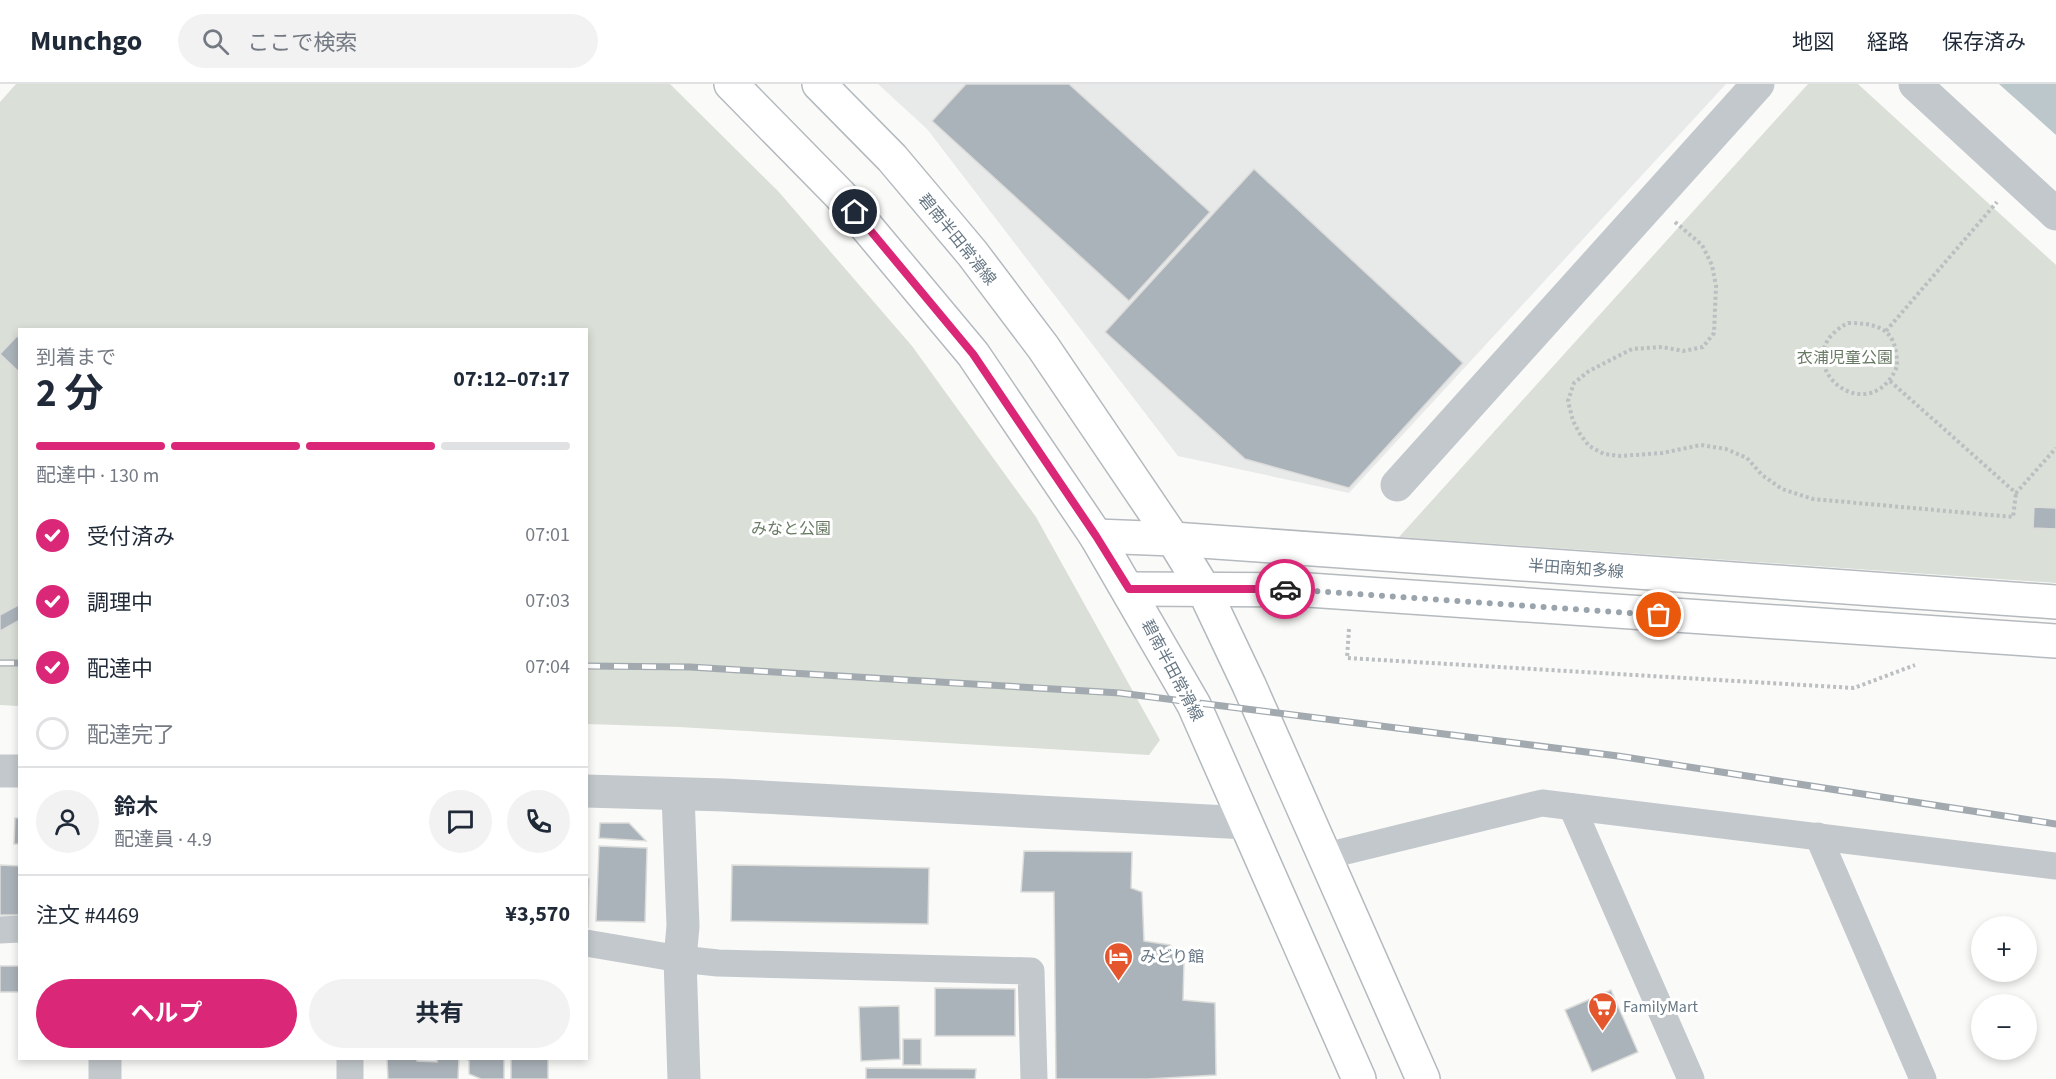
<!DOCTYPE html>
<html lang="ja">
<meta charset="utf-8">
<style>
:root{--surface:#fff;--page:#f2f2f3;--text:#1f2937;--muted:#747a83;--line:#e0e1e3;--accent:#db2777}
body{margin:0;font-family:"Source Sans 3","Noto Sans JP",sans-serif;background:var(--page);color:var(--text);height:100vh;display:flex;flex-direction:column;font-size:22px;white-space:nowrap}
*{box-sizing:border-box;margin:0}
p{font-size:20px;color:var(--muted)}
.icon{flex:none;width:33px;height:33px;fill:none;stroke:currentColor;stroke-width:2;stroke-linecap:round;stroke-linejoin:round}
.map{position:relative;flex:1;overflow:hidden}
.panel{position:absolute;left:18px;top:244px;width:570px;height:732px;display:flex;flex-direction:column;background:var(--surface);border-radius:0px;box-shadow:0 3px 9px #0003}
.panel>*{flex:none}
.tools{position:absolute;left:1971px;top:832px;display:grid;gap:12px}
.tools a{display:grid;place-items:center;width:66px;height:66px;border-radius:50%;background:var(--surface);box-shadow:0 3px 9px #0003;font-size:30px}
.pin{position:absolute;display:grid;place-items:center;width:51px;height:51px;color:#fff;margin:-26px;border:3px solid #fff;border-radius:50%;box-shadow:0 2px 6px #0007}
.courier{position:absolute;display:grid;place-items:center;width:60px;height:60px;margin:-30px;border:4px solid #db2777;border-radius:50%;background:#fff;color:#222;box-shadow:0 2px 8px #0007}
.headline em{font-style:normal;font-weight:700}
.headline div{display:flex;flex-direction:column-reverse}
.headline{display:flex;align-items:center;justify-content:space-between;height:102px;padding:0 18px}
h1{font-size:39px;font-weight:700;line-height:45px}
.bar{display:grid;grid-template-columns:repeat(4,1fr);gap:9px 6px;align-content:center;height:72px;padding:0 18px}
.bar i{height:8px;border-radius:4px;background:var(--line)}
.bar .on{background:var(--accent)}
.bar p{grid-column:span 4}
.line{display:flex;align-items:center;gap:15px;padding:0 18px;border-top:2px solid var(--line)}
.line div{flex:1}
.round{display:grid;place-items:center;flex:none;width:63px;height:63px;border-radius:32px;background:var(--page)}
ol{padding:0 18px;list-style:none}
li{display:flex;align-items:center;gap:18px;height:66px}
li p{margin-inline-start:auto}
li .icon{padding:6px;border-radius:50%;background:var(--accent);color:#fff;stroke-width:4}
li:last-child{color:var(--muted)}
li i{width:33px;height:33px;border:3px solid var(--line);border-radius:50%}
.primary-button{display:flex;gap:12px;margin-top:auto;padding:12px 18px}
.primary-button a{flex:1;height:69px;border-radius:36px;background:var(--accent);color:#fff;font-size:24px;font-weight:700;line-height:69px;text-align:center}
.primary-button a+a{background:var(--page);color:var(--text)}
header{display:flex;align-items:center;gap:36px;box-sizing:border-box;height:84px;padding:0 30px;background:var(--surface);border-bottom:2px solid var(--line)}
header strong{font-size:28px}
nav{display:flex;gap:33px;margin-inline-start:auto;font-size:21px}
.search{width:420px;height:54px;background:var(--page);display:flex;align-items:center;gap:15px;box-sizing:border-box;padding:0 21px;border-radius:33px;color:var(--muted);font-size:22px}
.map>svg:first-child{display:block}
.built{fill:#e8e9e9}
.green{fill:#dadfd7}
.water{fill:#bbc7cb}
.building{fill:#aab3b9;stroke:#dcdcda;stroke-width:1.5}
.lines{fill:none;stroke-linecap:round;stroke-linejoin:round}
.secondary-casing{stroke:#b3babf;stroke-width:36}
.primary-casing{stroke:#b5babe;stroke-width:36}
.path{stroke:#bbbfc2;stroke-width:4;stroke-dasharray:3 3;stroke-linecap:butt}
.minor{stroke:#c3c8cc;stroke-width:27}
.tertiary{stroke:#c3c8cc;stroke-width:33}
.secondary{stroke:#fff;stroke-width:33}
.primary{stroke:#fff;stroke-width:33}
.rail-casing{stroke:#a2aab0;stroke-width:7}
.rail{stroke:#fff;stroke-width:4.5;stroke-dasharray:14;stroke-linecap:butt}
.done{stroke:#99a4ac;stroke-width:6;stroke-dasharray:0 10.8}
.route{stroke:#db2777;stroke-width:8}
.labels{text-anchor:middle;stroke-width:6;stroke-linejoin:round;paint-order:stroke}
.street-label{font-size:16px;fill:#657683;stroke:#fff}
.park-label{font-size:16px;fill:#687a64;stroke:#fff}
.poi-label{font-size:16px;fill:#657683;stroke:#fff;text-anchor:start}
</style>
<header>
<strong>Munchgo</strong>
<div class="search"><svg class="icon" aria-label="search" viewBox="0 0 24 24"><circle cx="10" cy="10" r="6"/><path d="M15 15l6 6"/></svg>ここで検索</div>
<nav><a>地図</a><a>経路</a><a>保存済み</a></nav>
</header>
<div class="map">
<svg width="2056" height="995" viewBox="0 0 2056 995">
<rect width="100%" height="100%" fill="#fafaf8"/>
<path class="built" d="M 878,0 L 1726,0 L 1349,409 L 1178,372 L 927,45 Z"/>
<g class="green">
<path d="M 16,0 L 670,0 L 778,107 L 912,262 L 1036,433 L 1160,656 L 1149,671 L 679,643 L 587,640 L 586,246 L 20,246 L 19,622 L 0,621 L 0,18 Z"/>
<path d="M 1808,0 L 1858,0 L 2056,181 L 2056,499 L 1399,453 Z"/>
</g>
<path class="water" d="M 1999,0 L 2056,0 L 2056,51 Z"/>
<g class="building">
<path d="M 966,0 L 1069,0 L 1210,128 L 1129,217 L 932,37 Z"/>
<path d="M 1254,85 L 1463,279 L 1349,404 L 1245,375 L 1105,248 Z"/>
<path d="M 17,252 L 20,255 L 20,289 L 0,270 Z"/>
<path d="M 2034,423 L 2056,424 L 2056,445 L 2033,444 Z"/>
<path d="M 20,520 L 20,536 L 0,547 L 0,531 Z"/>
<path d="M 15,734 L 20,734 L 20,760 L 14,760 Z"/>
<path d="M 600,739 L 629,739 L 646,757 L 599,754 Z"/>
<path d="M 599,762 L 647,764 L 645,838 L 596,837 Z"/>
<path d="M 1024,767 L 1132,768 L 1131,804 L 1142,808 L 1144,857 L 1170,861 L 1184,877 L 1183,916 L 1215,919 L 1216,991 L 1148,995 L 1056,995 L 1054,808 L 1021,808 Z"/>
<path d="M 0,781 L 20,782 L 20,831 L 0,831 Z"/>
<path d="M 732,781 L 929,784 L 928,840 L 731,837 Z"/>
<path d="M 586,795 L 589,795 L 588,843 L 586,843 Z"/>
<rect x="0" y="882" width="20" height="26"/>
<path d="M 935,904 L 1015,905 L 1015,952 L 935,952 Z"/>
<path d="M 1611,906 L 1638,968 L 1592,988 L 1565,926 Z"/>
<path d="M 899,922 L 900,975 L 861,977 L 859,923 Z"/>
<rect x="903" y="955" width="18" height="26"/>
<path d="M 387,975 L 417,975 L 417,977 L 437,978 L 437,975 L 459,975 L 458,995 L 388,995 Z"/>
<path d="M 466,975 L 504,975 L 504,995 L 481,995 L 469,990 L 469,977 Z"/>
<rect x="511" y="975" width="37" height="20"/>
<path d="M 866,984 L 976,985 L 975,995 L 866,995 Z"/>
</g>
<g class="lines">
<defs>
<g id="secondary">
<path d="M 731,0 L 840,111 L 973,270 L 1096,452 L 1194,621 L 1359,995"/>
<path d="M 819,0 L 892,74 L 972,169 L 1043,263 L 1173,455 L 1203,504 L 1249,601 L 1423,995"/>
</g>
<g id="primary">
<path d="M 1096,452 L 1173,455 L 2056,518"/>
<path d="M 1129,505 L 1308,506 L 2056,557"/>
</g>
</defs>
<use href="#secondary" class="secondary-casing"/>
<use href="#primary" class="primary-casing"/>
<g class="path">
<path d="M 1675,138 L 1702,161 L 1712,181 L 1716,202 L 1714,249 L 1703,263 L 1683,267 L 1662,263 L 1632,265 L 1589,287 L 1574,299 L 1568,317 L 1573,337 L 1580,350 L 1589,362 L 1604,370 L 1621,372 L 1662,369 L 1701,361 L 1726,365 L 1747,374 L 1762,391 L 1782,405 L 1813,415 L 2013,433 L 2016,409"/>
<path d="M 1848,239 C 1871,239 1893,242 1896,269 C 1897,276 1898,281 1895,287 C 1863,348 1782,273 1848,239 Z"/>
<path d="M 1886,247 L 1997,118"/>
<path d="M 1890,297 L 2016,409 L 2056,364"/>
<path d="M 1349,545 L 1347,574 L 1854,604 L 1915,581"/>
</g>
<g class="minor">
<path d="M 1572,723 L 1691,995"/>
<path d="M 1818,752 L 1923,995"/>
<path d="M 1326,772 L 1542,719 L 2056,782"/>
<path d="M 0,846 L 20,845"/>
<path d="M 586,859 L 680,875 L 718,879 L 1031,887 L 1034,995"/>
<path d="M 350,975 L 350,995"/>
</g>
<g class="tertiary">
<path d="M 1915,0 L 2056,130"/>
<path d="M 1397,401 L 1758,0"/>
<path d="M 0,687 L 20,687"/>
<path d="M 586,707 L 724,711 L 1246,739"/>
<path d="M 678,711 L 683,842 L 680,875 L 684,995"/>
<path d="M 105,975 L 105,995"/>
</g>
<use href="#secondary" class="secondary"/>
<use href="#primary" class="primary"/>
<defs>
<g id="rail">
<path d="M 0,579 L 20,579"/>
<path d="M 586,582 L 690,583 L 1120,609 L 1618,672 L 2056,740"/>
</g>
</defs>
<use href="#rail" class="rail-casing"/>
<use href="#rail" class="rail"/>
</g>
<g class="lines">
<path class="done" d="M 1285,505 L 1659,531"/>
<path class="route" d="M 855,128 L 973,270 L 1096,452 L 1129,505 L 1285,505"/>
</g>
<defs>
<symbol id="hotel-pin" viewBox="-11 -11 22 30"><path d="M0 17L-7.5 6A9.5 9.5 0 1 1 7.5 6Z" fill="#e4572e" stroke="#fff"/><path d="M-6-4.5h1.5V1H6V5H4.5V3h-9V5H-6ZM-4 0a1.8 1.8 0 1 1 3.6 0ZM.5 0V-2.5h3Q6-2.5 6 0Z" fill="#fff"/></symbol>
<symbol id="supermarket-pin" viewBox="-11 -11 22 30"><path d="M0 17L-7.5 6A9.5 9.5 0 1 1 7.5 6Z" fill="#e4572e" stroke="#fff"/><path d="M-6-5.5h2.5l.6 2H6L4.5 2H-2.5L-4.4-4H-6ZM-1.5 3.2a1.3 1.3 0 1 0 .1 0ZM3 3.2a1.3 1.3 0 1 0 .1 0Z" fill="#fff"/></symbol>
</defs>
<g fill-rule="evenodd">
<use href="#hotel-pin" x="1102" y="856" width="33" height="45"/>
<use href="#supermarket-pin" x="1586" y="906" width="33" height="45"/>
</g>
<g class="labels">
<g class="street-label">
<text transform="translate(958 155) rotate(51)" y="6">碧南半田常滑線</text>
<text transform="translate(1576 484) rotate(4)" y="6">半田南知多線</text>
<text transform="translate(1173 586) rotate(62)" y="6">碧南半田常滑線</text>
</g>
<g class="park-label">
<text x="1845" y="279">衣浦児童公園</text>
<text x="791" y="450">みなと公園</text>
</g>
<g class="poi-label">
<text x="1140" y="878">みどり館</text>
<text x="1623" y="928">FamilyMart</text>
</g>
</g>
</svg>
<div class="tools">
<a>+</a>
<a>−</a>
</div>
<div class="pin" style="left:1659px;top:531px;background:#ea580c"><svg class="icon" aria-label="bag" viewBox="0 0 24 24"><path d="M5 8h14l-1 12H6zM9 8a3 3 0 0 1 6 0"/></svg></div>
<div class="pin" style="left:855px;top:128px;background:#1f2937"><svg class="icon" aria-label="home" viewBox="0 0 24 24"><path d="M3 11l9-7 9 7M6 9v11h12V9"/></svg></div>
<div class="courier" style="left:1285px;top:505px"><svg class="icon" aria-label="car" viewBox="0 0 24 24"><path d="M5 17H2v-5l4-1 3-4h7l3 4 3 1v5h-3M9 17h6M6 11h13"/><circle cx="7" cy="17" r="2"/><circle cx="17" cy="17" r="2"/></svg></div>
<section class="panel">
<div class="headline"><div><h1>2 分</h1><p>到着まで</p></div><em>07:12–07:17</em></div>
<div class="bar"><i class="on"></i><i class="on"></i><i class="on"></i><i></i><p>配達中 · 130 m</p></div>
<ol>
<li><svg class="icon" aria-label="check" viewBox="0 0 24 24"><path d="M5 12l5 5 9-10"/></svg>受付済み<p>07:01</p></li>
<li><svg class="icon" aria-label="check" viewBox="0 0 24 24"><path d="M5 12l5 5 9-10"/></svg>調理中<p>07:03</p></li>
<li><svg class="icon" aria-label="check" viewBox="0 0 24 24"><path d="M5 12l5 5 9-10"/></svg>配達中<p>07:04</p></li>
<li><i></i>配達完了</li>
</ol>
<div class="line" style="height:108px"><a class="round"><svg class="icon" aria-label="person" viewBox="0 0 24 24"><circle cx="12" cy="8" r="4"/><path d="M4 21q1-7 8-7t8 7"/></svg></a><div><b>鈴木</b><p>配達員 · 4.9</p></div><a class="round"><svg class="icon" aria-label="chat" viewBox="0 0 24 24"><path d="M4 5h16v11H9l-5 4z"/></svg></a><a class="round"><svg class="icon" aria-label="phone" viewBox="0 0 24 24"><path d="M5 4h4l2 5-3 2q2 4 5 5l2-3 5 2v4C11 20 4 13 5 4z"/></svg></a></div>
<div class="line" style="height:78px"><div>注文 #4469</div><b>¥3,570</b></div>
<div class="primary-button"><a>ヘルプ</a><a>共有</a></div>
</section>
</div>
